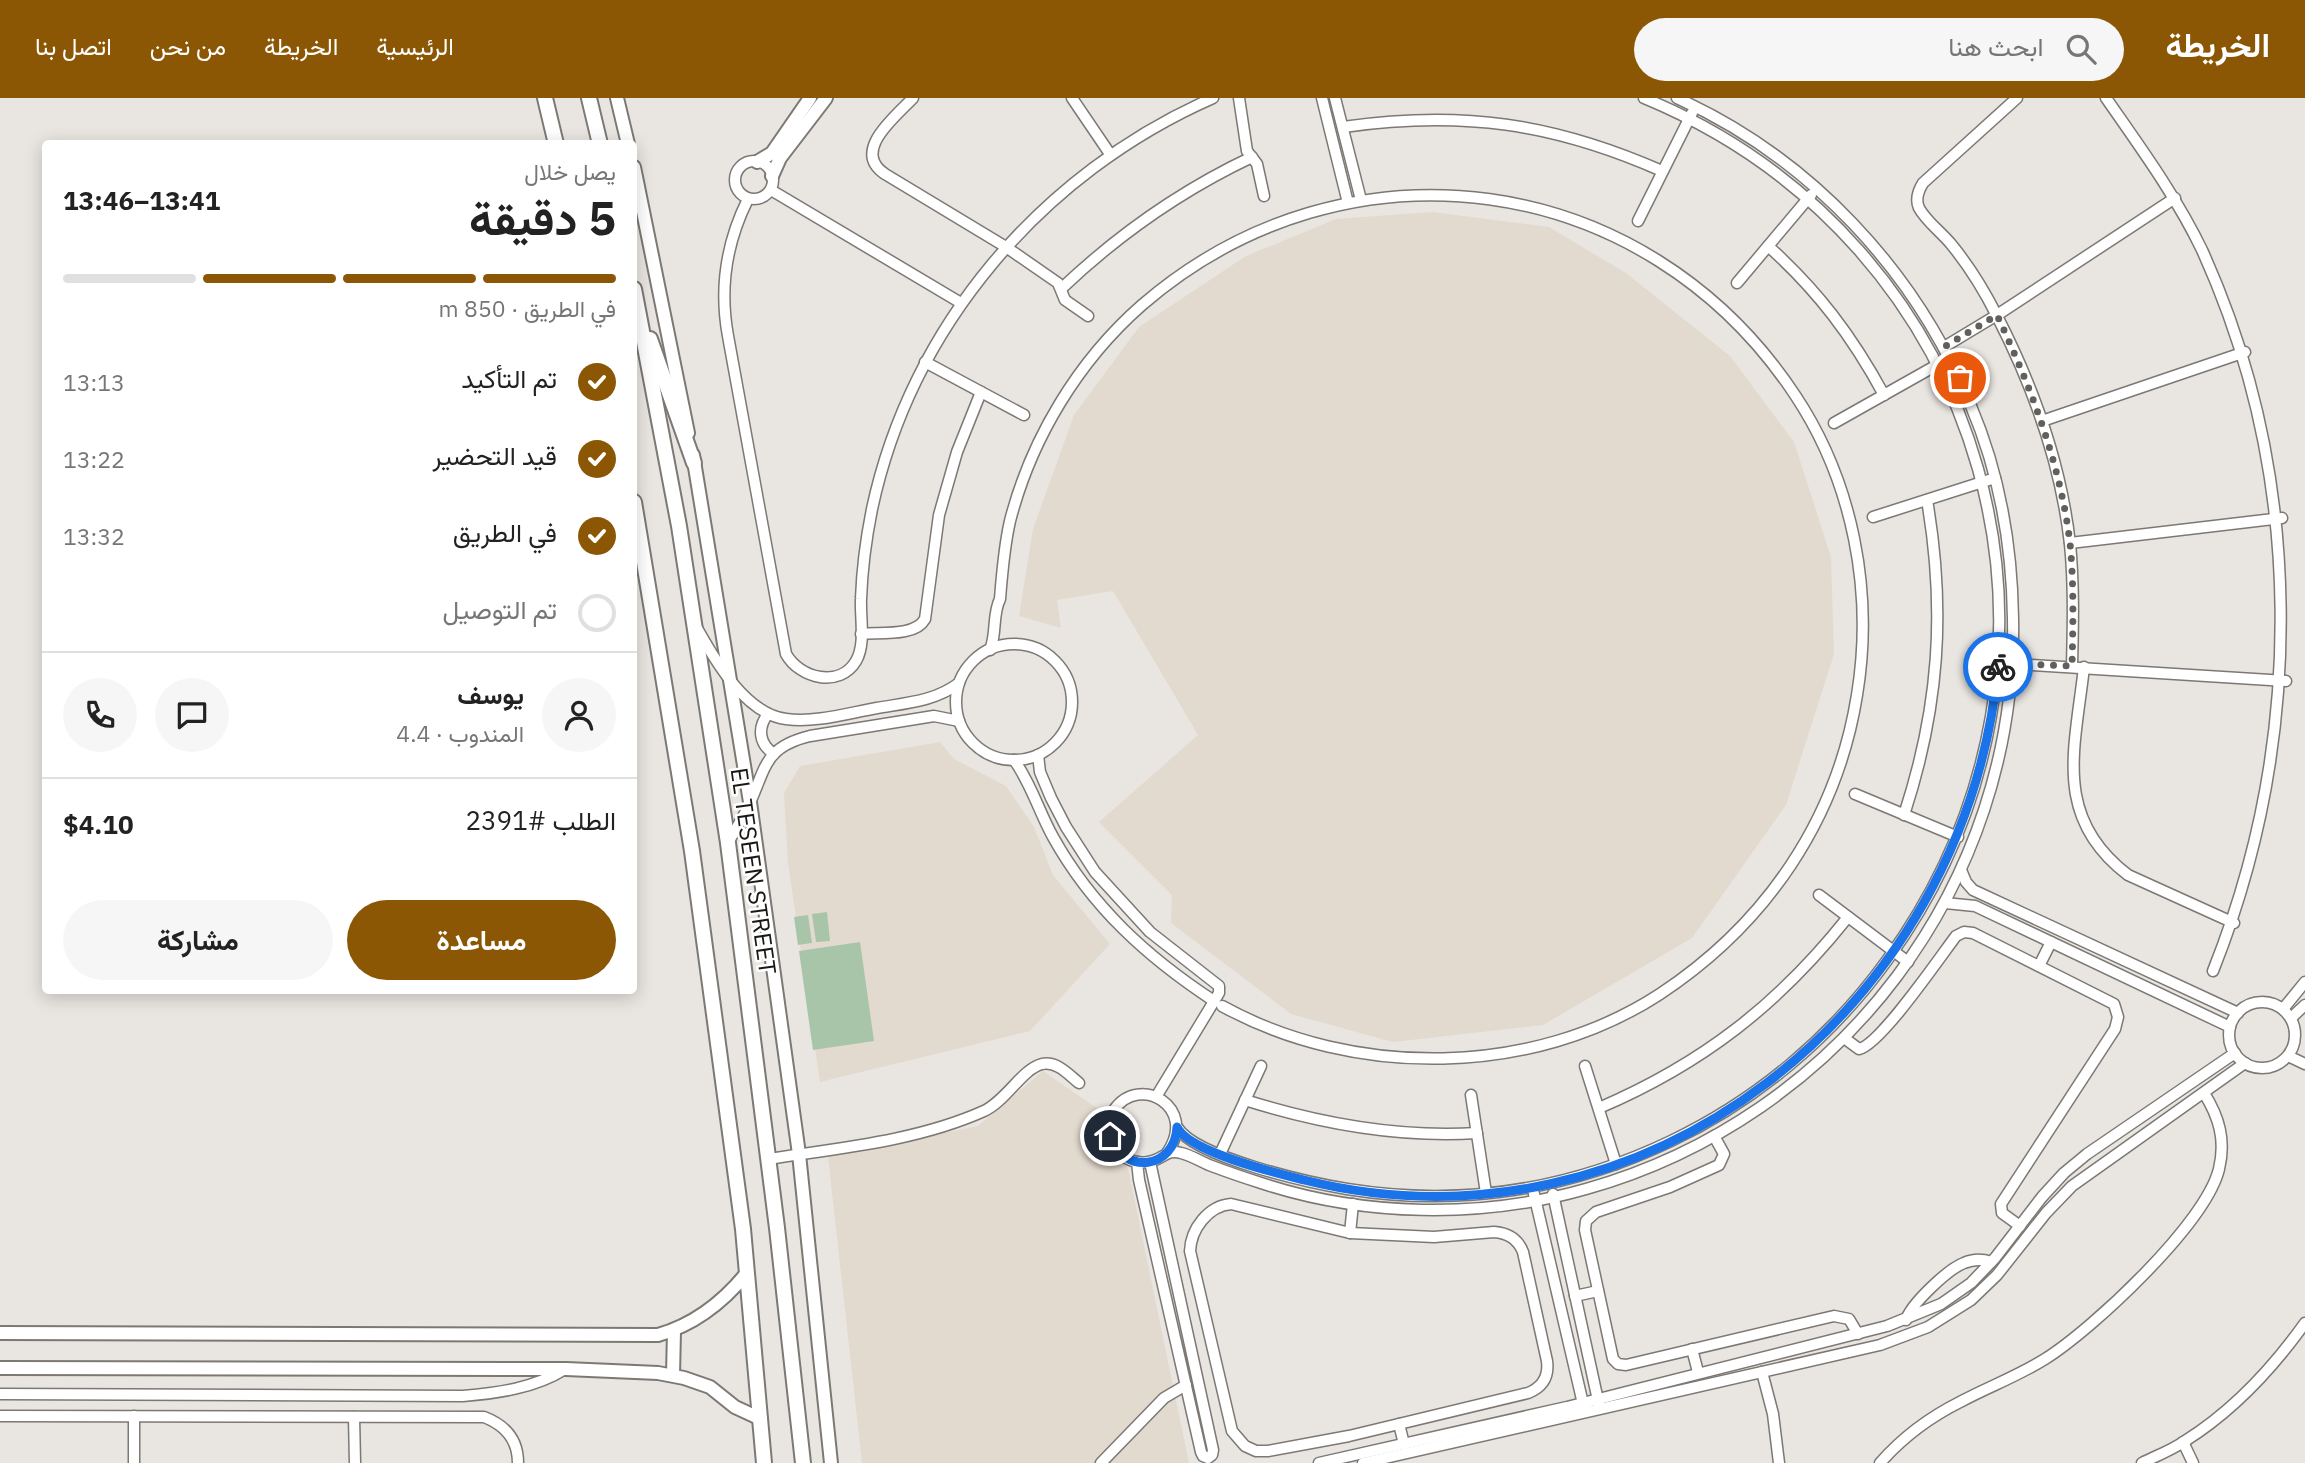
<!DOCTYPE html>
<html lang="ar">
<meta charset="utf-8">
<style>
:root{--surface:#fff;--page:#f6f6f6;--text:#222;--muted:#767676;--line:#e0e0e0;--accent:#8b5704}
body{margin:0;font-family:"IBM Plex Sans",Vazirmatn,sans-serif;background:var(--page);color:var(--text);direction:rtl;height:100vh;display:flex;flex-direction:column;font-size:26px;white-space:nowrap}
*{box-sizing:border-box;margin:0}
p{font-size:23px;color:var(--muted)}
.icon{flex:none;width:38px;height:38px;fill:none;stroke:currentColor;stroke-width:2;stroke-linecap:round;stroke-linejoin:round}
.map{position:relative;flex:1;overflow:hidden;direction:ltr}
.drawer{position:absolute;left:42px;top:42px;width:595px;height:854px;display:flex;flex-direction:column;background:var(--surface);border-radius:7px;box-shadow:0 4px 18px #0003;direction:rtl}
.drawer>*{flex:none}
.pin{position:absolute;display:grid;place-items:center;width:60px;height:60px;color:#fff;margin:-30px;border:4px solid #fff;border-radius:50%;box-shadow:0 2px 7px #0007}
.courier{position:absolute;display:grid;place-items:center;width:70px;height:70px;margin:-35px;border:5px solid #1a73e8;border-radius:50%;background:#fff;color:#222;box-shadow:0 2px 9px #0007}
.summary em{font-style:normal;font-weight:700}
.summary div{display:flex;flex-direction:column-reverse}
.summary{display:flex;align-items:center;justify-content:space-between;height:119px;padding:0 21px}
h1{font-size:46px;font-weight:700;line-height:52px}
.bar{display:grid;grid-template-columns:repeat(4,1fr);gap:10px 7px;align-content:center;height:84px;padding:0 21px}
.bar i{height:9px;border-radius:5px;background:var(--line)}
.bar .active{background:var(--accent)}
.bar p{grid-column:span 4}
.line{display:flex;align-items:center;gap:18px;padding:0 21px;border-top:2px solid var(--line)}
.line div{flex:1}
.round{display:grid;place-items:center;flex:none;width:74px;height:74px;border-radius:37px;background:var(--page)}
ol{padding:0 21px;list-style:none}
li{display:flex;align-items:center;gap:21px;height:77px}
li p{margin-inline-start:auto}
li .icon{padding:7px;border-radius:50%;background:var(--accent);color:#fff;stroke-width:4}
li:last-child{color:var(--muted)}
li i{width:38px;height:38px;border:4px solid var(--line);border-radius:50%}
.button{display:flex;gap:14px;margin-top:auto;padding:14px 21px}
.button a{flex:1;height:80px;border-radius:42px;background:var(--accent);color:#fff;font-size:28px;font-weight:700;line-height:80px;text-align:center}
.button a+a{background:var(--page);color:var(--text)}
header{display:flex;align-items:center;gap:42px;box-sizing:border-box;height:98px;padding:0 35px;background:var(--accent);color:#fff}
header strong{font-size:33px}
nav{display:flex;gap:38px;margin-inline-start:auto;font-size:24px}
.search{width:490px;height:63px;background:var(--page);display:flex;align-items:center;gap:18px;box-sizing:border-box;padding:0 24px;border-radius:38px;color:var(--muted);font-size:26px}
.map>svg:first-child{display:block}
.built{fill:#e3dacf}
.green{fill:#a8c5a9}
.lines{fill:none;stroke-linecap:round;stroke-linejoin:round}
.minor-casing{stroke:#7c7874;stroke-width:13}
.tertiary-casing{stroke:#7c7874;stroke-width:16}
.primary-casing{stroke:#7c7874;stroke-width:18}
.minor{stroke:#fff;stroke-width:10}
.tertiary{stroke:#fff;stroke-width:12}
.primary{stroke:#fff;stroke-width:14}
.done{stroke:#62605d;stroke-width:7;stroke-dasharray:0 12.6}
.route{stroke:#1a73e8;stroke-width:9}
.labels{text-anchor:middle;stroke-width:5;stroke-linejoin:round;paint-order:stroke}
.street-label{font-size:24px;fill:#191816;stroke:#fff}
</style>
<header>
<strong>الخريطة</strong>
<div class="search"><svg class="icon" aria-label="search" viewBox="0 0 24 24"><circle cx="10" cy="10" r="6"/><path d="M15 15l6 6"/></svg>ابحث هنا</div>
<nav><a>الرئيسية</a><a>الخريطة</a><a>من نحن</a><a>اتصل بنا</a></nav>
</header>
<div class="map">
<svg width="2305" height="1365" viewBox="0 0 2305 1365">
<rect width="100%" height="100%" fill="#e9e5e1"/>
<g class="built">
<path d="M 1432,114 L 1549,129 L 1626,175 L 1730,258 L 1794,344 L 1831,459 L 1834,556 L 1786,707 L 1692,840 L 1543,927 L 1393,944 L 1291,916 L 1171,825 L 1172,797 L 1099,724 L 1198,637 L 1113,493 L 1057,502 L 1061,530 L 1019,518 L 1033,431 L 1074,317 L 1139,229 L 1246,158 L 1336,121 Z"/>
<path d="M 940,644 L 954,661 L 1006,688 L 1034,729 L 1053,777 L 1110,846 L 1030,933 L 820,984 L 788,765 L 784,695 L 800,668 Z"/>
<path d="M 1043,973 L 1098,1011 L 1102,1048 L 1128,1070 L 1189,1365 L 862,1365 L 828,1059 L 978,1028 Z"/>
</g>
<g class="green">
<path d="M 827,814 L 830,843 L 816,844 L 812,816 Z"/>
<path d="M 808,817 L 812,845 L 798,847 L 794,819 Z"/>
<path d="M 860,844 L 874,943 L 813,952 L 799,853 Z"/>
</g>
<g class="lines">
<defs>
<g id="minor">
<path d="M 913,0 C 895,19 851,53 885,76 L 1006,149 L 1058,185 L 1065,202 L 1088,218"/>
<path d="M 1072,0 L 1110,56"/>
<path d="M 1239,0 L 1247,53 L 1257,66 L 1264,98"/>
<path d="M 1322,0 L 1348,105"/>
<path d="M 1335,0 L 1361,102"/>
<path d="M 2017,0 L 1923,85 C 1918,93 1915,101 1919,110 C 1926,123 1941,134 1951,146 C 1969,168 1984,192 1997,218 C 2033,288 2061,366 2070,446 C 2074,486 2073,527 2072,568"/>
<path d="M 2106,0 C 2140,49 2176,98 2202,152 C 2305,379 2305,642 2213,873"/>
<path d="M 1343,29 C 1461,12 1553,25 1662,73"/>
<circle cx="754" cy="82" r="19"/>
<path d="M 771,92 L 961,205"/>
<path d="M 748,101 C 726,145 719,189 728,238 L 786,556 C 800,581 840,590 856,563 C 866,546 860,519 861,501 C 862,471 866,441 872,411 C 911,228 1042,75 1213,0"/>
<path d="M 1638,123 L 1692,15"/>
<path d="M 1768,148 C 1818,193 1852,238 1884,297"/>
<path d="M 1737,185 L 1811,97"/>
<path d="M 1062,190 C 1119,136 1180,93 1252,59"/>
<path d="M 1944,249 L 1997,217 L 2175,100"/>
<path d="M 925,264 L 1024,317"/>
<path d="M 2042,323 L 2245,254"/>
<path d="M 1834,325 L 1937,267"/>
<path d="M 1873,419 L 1995,380"/>
<path d="M 2070,445 L 2282,420"/>
<path d="M 698,532 C 716,564 746,616 786,621 C 816,625 848,615 877,610 C 906,605 936,603 959,585"/>
<path d="M 861,536 C 880,534 915,539 925,521 L 939,417 L 957,354 L 981,294"/>
<circle cx="1014" cy="604" r="58"/>
<path d="M 990,552 C 997,535 992,517 1000,501 C 1002,475 1004,449 1010,423 C 1031,341 1078,263 1142,207 C 1347,30 1646,72 1795,297 C 1853,384 1874,494 1857,597 C 1837,722 1766,826 1660,896 C 1533,979 1355,981 1222,908"/>
<path d="M 1999,565 L 2286,583"/>
<path d="M 2084,569 C 2075,651 2052,719 2128,777 L 2234,825"/>
<path d="M 768,616 C 757,630 759,646 774,656"/>
<path d="M 1038,657 L 1040,674 L 1051,700 L 1066,729 L 1095,774 L 1150,834 L 1219,888 L 1219,895 L 1156,999"/>
<path d="M 1014,662 C 1031,685 1039,714 1053,739 C 1092,809 1147,859 1214,903"/>
<path d="M 1855,696 L 1958,739"/>
<path d="M 1904,717 C 1939,610 1946,513 1927,402"/>
<path d="M 728,745 C 735,732 743,720 749,707 C 766,670 764,649 810,638 L 934,618 L 959,623"/>
<path d="M 1961,772 L 1966,784 L 1973,792 L 2238,915"/>
<path d="M 1819,797 L 1908,864"/>
<path d="M 1945,805 L 1975,808 L 2230,929"/>
<path d="M 2039,868 L 2051,844"/>
<circle cx="2262" cy="937" r="33"/>
<path d="M 2283,911 L 2305,884"/>
<path d="M 2291,920 L 2305,907"/>
<path d="M 1844,940 L 1859,951 C 1880,947 1940,859 1956,838 L 1964,834 L 1973,835 L 2114,906 L 2118,919 L 2115,931 L 2001,1106 L 2002,1115 L 2020,1128"/>
<path d="M 2288,958 L 2305,966"/>
<path d="M 1585,968 L 1616,1066"/>
<path d="M 1471,997 L 1486,1095"/>
<path d="M 1245,1002 C 1321,1026 1397,1040 1477,1035"/>
<path d="M 1599,1010 C 1702,966 1778,907 1848,819"/>
<path d="M 1177,1029 C 1196,1060 1311,1085 1347,1091 C 1459,1109 1569,1092 1671,1043 C 1757,1002 1832,939 1888,861 C 2107,558 1990,143 1644,0"/>
<path d="M 1714,1038 L 1724,1056 L 1719,1067 L 1670,1089 L 1596,1114 L 1586,1123 L 1585,1132 L 1613,1261 L 1618,1266 L 1626,1267 L 1834,1218 L 1849,1221 L 1858,1236"/>
<path d="M 1167,1055 C 1199,1009 1139,975 1114,1012 C 1108,1021 1107,1031 1111,1042 C 1117,1059 1135,1068 1152,1063 C 1164,1060 1167,1051 1181,1055 C 1190,1057 1200,1063 1209,1067 C 1225,1073 1242,1079 1258,1084 C 1362,1119 1481,1121 1586,1091 C 1841,1019 2018,786 2013,520 C 2012,448 1999,374 1971,308 C 1916,173 1810,60 1677,0"/>
<path d="M 1220,1056 L 1261,968"/>
<path d="M 768,1061 C 840,1050 917,1043 984,1013 C 1006,1003 1022,971 1042,966 C 1057,963 1068,976 1079,985"/>
<path d="M 1137,1064 L 1139,1082 L 1201,1354 L 1203,1358 L 1208,1360 L 1212,1357 L 1213,1352 L 1150,1064"/>
<path d="M 1534,1096 L 1584,1310"/>
<path d="M 1553,1096 L 1599,1307"/>
<path d="M 1231,1106 L 1350,1135 L 1434,1139 L 1494,1134 C 1508,1135 1518,1141 1523,1154 L 1547,1263 C 1549,1278 1543,1289 1528,1295 L 1349,1338 L 1268,1353 L 1256,1353 L 1245,1348 L 1232,1333 L 1190,1153 C 1191,1131 1208,1108 1231,1106 Z"/>
<path d="M 1350,1135 L 1353,1106"/>
<path d="M 1575,1198 L 1598,1193"/>
<path d="M 1906,1222 C 1911,1206 1948,1171 1964,1165 C 1973,1161 1982,1161 1991,1164"/>
<path d="M 1692,1251 L 1698,1274"/>
<path d="M 1762,1274 L 1773,1316 L 1779,1365"/>
<path d="M 0,1296 L 463,1298 C 498,1295 535,1290 565,1271"/>
<path d="M 0,1318 L 484,1319 C 505,1327 518,1341 518,1365"/>
<path d="M 134,1318 L 134,1365"/>
<path d="M 354,1319 L 355,1365"/>
<path d="M 1399,1326 L 1404,1346"/>
<path d="M 2183,1344 L 2193,1365"/>
<path d="M 1101,1365 L 1164,1300 L 1186,1287"/>
<path d="M 1319,1365 L 1567,1309 L 1887,1228 L 1941,1206 L 1971,1185 L 1995,1160 L 2042,1099 L 2064,1075 L 2087,1056 L 2235,955"/>
<path d="M 1363,1365 L 1880,1247 L 1928,1229 L 1971,1202 L 1997,1177 L 2046,1115 L 2072,1088 L 2245,965"/>
<path d="M 1880,1365 C 1902,1340 1930,1319 1960,1304 C 1988,1289 2018,1278 2045,1261 C 2093,1231 2206,1125 2219,1071 C 2226,1042 2219,1019 2204,995"/>
<path d="M 2142,1365 C 2156,1358 2172,1352 2185,1343 C 2233,1313 2272,1271 2305,1225"/>
</g>
<g id="tertiary">
<path d="M 617,0 L 628,46"/>
<path d="M 757,64 L 772,55 L 810,0"/>
<path d="M 634,69 L 688,335"/>
<path d="M 772,78 L 780,60 L 826,0"/>
<path d="M 693,357 L 750,704 L 799,1056 L 831,1365"/>
<path d="M 0,1235 L 658,1237 C 693,1227 723,1204 746,1176"/>
<path d="M 0,1270 L 566,1271 L 658,1275 L 684,1280 L 710,1289 L 735,1309 L 761,1321"/>
<path d="M 673,1277 L 674,1233"/>
</g>
<g id="primary">
<path d="M 545,0 L 556,46"/>
<path d="M 589,0 L 600,46"/>
<path d="M 634,191 L 679,428 L 728,745 L 777,1130 L 803,1365"/>
<path d="M 650,241 L 694,365"/>
<path d="M 634,404 L 692,753 L 743,1131 L 764,1365"/>
</g>
</defs>
<use href="#minor" class="minor-casing"/>
<use href="#tertiary" class="tertiary-casing"/>
<use href="#primary" class="primary-casing"/>
<use href="#minor" class="minor"/>
<use href="#tertiary" class="tertiary"/>
<use href="#primary" class="primary"/>
</g>
<g class="lines">
<path class="done" d="M 1960,280 L 1944,249 L 1997,217 C 2031,290 2060,364 2070,445 C 2074,486 2073,527 2072,568 L 1999,565 L 1998,569"/>
<path class="route" d="M 1110,1038 C 1124,1078 1175,1071 1177,1029 C 1189,1054 1276,1075 1304,1082 C 1645,1167 1966,909 1998,569"/>
</g>
<g class="labels">
<g class="street-label">
<text transform="translate(753 773) rotate(82)" y="8">EL TESEEN STREET</text>
</g>
</g>
</svg>
<div class="pin" style="left:1960px;top:280px;background:#ea580c"><svg class="icon" aria-label="bag" viewBox="0 0 24 24"><path d="M5 8h14l-1 12H6zM9 8a3 3 0 0 1 6 0"/></svg></div>
<div class="pin" style="left:1110px;top:1038px;background:#1f2937"><svg class="icon" aria-label="home" viewBox="0 0 24 24"><path d="M3 11l9-7 9 7M6 9v11h12V9"/></svg></div>
<div class="courier" style="left:1998px;top:569px"><svg class="icon" aria-label="bike" viewBox="0 0 24 24"><circle cx="6" cy="16" r="4"/><circle cx="18" cy="16" r="4"/><path d="M6 16l4-8h5l3 8M10 8l3 8H6M13 5h3"/></svg></div>
<section class="drawer">
<div class="summary"><div><h1>5 دقيقة</h1><p>يصل خلال</p></div><em>13:41–13:46</em></div>
<div class="bar"><i class="active"></i><i class="active"></i><i class="active"></i><i></i><p>في الطريق · 850 m</p></div>
<ol>
<li><svg class="icon" aria-label="check" viewBox="0 0 24 24"><path d="M5 12l5 5 9-10"/></svg>تم التأكيد<p>13:13</p></li>
<li><svg class="icon" aria-label="check" viewBox="0 0 24 24"><path d="M5 12l5 5 9-10"/></svg>قيد التحضير<p>13:22</p></li>
<li><svg class="icon" aria-label="check" viewBox="0 0 24 24"><path d="M5 12l5 5 9-10"/></svg>في الطريق<p>13:32</p></li>
<li><i></i>تم التوصيل</li>
</ol>
<div class="line" style="height:126px"><a class="round"><svg class="icon" aria-label="person" viewBox="0 0 24 24"><circle cx="12" cy="8" r="4"/><path d="M4 21q1-7 8-7t8 7"/></svg></a><div><b>يوسف</b><p>المندوب · 4.4</p></div><a class="round"><svg class="icon" aria-label="chat" viewBox="0 0 24 24"><path d="M4 5h16v11H9l-5 4z"/></svg></a><a class="round"><svg class="icon" aria-label="phone" viewBox="0 0 24 24"><path d="M5 4h4l2 5-3 2q2 4 5 5l2-3 5 2v4C11 20 4 13 5 4z"/></svg></a></div>
<div class="line" style="height:91px"><div>الطلب #2391</div><b>$4.10</b></div>
<div class="button"><a>مساعدة</a><a>مشاركة</a></div>
</section>
</div>
